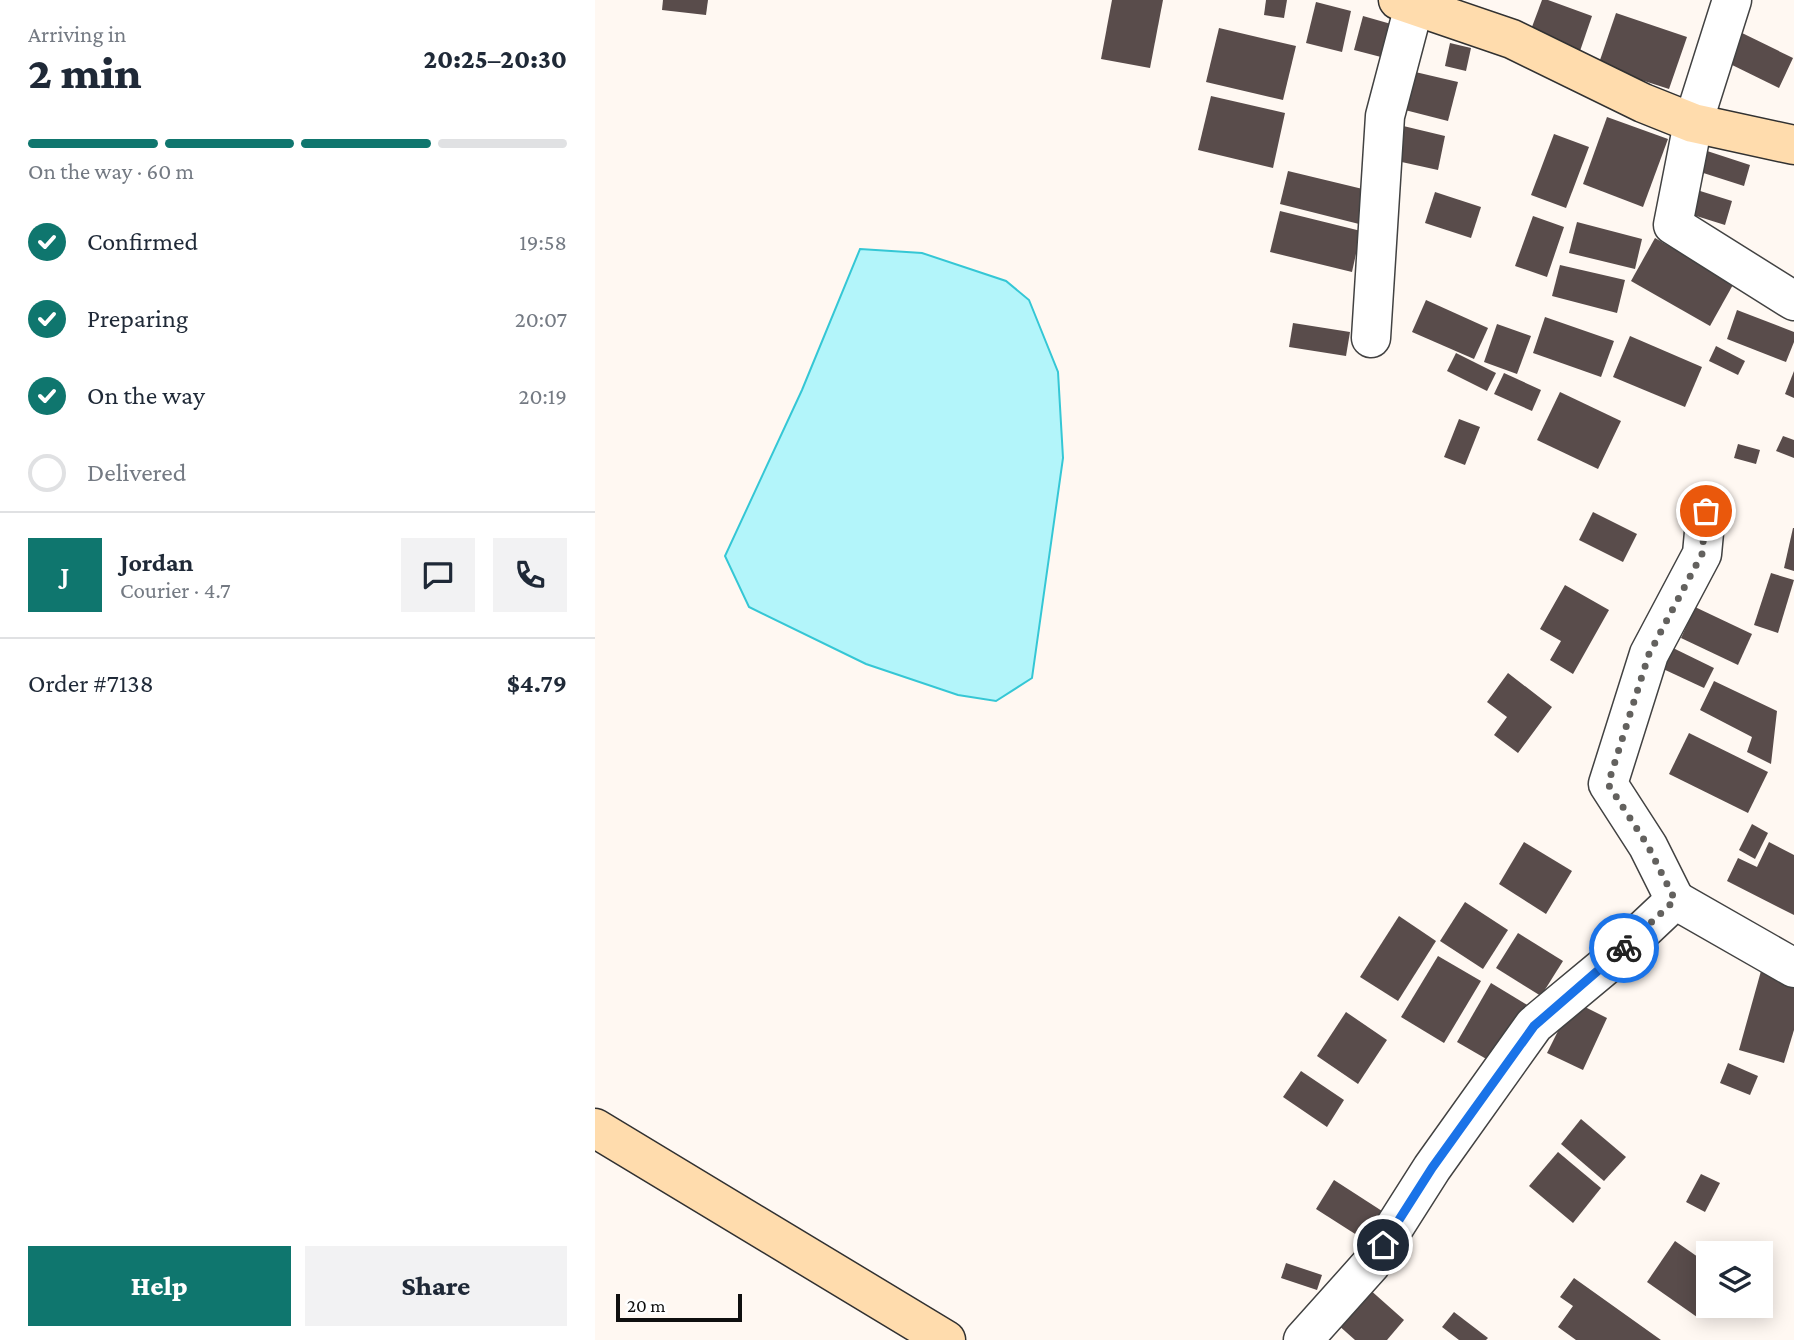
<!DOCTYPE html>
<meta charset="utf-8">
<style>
:root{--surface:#fff;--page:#f2f2f3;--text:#1f2937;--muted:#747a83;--line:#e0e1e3;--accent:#0f766e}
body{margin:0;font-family:"Crimson Pro",serif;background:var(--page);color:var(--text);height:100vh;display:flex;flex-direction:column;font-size:26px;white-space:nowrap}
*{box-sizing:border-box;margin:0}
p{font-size:23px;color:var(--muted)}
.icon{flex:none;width:38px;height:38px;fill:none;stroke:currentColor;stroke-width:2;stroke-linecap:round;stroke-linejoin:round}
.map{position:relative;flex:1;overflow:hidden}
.panel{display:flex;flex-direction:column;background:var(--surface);width:595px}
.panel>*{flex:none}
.controls{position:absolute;left:1101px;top:1241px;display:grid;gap:14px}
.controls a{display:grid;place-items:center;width:77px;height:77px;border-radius:0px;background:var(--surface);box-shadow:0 4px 18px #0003;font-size:35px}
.scale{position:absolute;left:21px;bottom:18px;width:126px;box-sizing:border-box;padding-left:7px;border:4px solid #0f0f0f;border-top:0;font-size:19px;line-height:24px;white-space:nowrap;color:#0f0f0f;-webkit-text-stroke:5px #fff;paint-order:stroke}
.pin{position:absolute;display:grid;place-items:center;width:60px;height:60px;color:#fff;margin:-30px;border:4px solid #fff;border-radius:50%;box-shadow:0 2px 7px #0007}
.courier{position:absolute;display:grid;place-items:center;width:70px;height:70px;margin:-35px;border:5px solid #1a73e8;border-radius:50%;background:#fff;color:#222;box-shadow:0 2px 9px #0007}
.headline em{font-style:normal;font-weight:800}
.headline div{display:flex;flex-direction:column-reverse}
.headline{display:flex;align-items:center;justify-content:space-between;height:119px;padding:0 28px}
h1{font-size:46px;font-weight:800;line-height:52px}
.bar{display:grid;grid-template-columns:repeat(4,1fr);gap:10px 7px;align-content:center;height:84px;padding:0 28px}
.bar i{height:9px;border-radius:5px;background:var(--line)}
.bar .active{background:var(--accent)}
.bar p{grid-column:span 4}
.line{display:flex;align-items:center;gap:18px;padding:0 28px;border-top:2px solid var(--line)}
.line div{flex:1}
.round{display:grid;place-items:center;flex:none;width:74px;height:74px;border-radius:0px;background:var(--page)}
ol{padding:0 28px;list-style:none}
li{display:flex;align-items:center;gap:21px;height:77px}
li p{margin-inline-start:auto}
li .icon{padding:7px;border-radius:50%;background:var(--accent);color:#fff;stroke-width:4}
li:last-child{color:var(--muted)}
li i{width:38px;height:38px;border:4px solid var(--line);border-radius:50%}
.primary-button{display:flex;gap:14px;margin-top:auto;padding:14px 28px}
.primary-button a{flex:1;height:80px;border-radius:0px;background:var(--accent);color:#fff;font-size:28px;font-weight:800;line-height:80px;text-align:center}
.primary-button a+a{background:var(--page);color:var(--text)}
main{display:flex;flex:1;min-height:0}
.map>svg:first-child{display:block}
.water{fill:#b3f5fa;stroke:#35c7d5;stroke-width:2}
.building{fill:#594c4b}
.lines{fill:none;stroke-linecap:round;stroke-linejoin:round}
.street-casing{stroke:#424242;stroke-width:41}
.secondary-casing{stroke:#313131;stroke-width:41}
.street{stroke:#fff;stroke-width:38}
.secondary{stroke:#ffdcad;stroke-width:38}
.done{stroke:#63615e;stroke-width:7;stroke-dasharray:0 12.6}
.route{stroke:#1a73e8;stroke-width:9}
</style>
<main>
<section class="panel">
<div class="headline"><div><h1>2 min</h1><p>Arriving in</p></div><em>20:25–20:30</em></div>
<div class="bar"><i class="active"></i><i class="active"></i><i class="active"></i><i></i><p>On the way · 60 m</p></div>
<ol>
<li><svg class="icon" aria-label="check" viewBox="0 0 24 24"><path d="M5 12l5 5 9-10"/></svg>Confirmed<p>19:58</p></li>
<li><svg class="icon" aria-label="check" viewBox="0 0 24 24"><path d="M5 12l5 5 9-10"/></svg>Preparing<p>20:07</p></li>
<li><svg class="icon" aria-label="check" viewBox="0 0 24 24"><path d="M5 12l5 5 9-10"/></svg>On the way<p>20:19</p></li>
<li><i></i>Delivered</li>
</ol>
<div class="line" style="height:126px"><b class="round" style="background:var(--accent);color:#fff">J</b><div><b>Jordan</b><p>Courier · 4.7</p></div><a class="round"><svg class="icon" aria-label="chat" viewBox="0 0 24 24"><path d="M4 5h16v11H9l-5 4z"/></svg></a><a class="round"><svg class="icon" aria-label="phone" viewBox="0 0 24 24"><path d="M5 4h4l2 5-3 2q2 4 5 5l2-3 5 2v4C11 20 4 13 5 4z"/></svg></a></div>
<div class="line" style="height:91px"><div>Order #7138</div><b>$4.79</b></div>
<div class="primary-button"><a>Help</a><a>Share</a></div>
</section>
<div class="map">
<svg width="1199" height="1340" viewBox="0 0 1199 1340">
<rect width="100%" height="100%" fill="#fff8f2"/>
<path class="water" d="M 265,249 L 327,253 L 411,281 L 434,300 L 463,372 L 468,458 L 437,678 L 401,701 L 363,695 L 271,664 L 154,607 L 130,556 L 207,390 Z"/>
<g class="building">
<path d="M 68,0 L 113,0 L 111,15 L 67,10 Z"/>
<path d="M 517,0 L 568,0 L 555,68 L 506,59 Z"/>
<path d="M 671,0 L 692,0 L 689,18 L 669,15 Z"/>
<path d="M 947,0 L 953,0 L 997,16 L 984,54 L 934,35 Z"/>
<path d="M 721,2 L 756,11 L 747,52 L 711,43 Z"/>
<path d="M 1021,13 L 1092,37 L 1074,89 L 1003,66 Z"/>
<path d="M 768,16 L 796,24 L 786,57 L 759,50 Z"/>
<path d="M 624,28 L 701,46 L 688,100 L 611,82 Z"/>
<path d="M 1145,32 L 1198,58 L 1184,88 L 1131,62 Z"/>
<path d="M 855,43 L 876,48 L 871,71 L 850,66 Z"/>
<path d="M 816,71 L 863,82 L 853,121 L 806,109 Z"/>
<path d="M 616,96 L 690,113 L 678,168 L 603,150 Z"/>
<path d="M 1012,117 L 1073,139 L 1048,207 L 988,184 Z"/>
<path d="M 800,124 L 850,136 L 843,170 L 793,159 Z"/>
<path d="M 959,134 L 994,147 L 971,208 L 936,195 Z"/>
<path d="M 1106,149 L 1155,165 L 1149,186 L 1099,170 Z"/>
<path d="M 693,171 L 776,191 L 768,225 L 685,204 Z"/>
<path d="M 1102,190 L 1137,201 L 1130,225 L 1095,214 Z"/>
<path d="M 840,192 L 886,207 L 876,238 L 830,223 Z"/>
<path d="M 685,211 L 766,231 L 757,272 L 675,252 Z"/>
<path d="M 938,216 L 969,227 L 952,277 L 920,266 Z"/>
<path d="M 982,222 L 1047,239 L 1040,269 L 974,253 Z"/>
<path d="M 1060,238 L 1139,283 L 1115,326 L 1036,281 Z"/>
<path d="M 965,265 L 1030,280 L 1022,313 L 957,296 Z"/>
<path d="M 831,300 L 893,328 L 879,359 L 817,332 Z"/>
<path d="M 1142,310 L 1199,332 L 1199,342 L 1191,362 L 1132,339 Z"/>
<path d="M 950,317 L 1019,341 L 1006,377 L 938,353 Z"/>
<path d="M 698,323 L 755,332 L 751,356 L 694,347 Z"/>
<path d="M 902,324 L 936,336 L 922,374 L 889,362 Z"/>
<path d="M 1035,336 L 1107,367 L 1090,407 L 1018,377 Z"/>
<path d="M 1121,346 L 1150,361 L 1143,375 L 1114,361 Z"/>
<path d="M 861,353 L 901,373 L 892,391 L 852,371 Z"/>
<path d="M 1199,371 L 1199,398 L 1190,394 Z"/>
<path d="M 909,373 L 946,390 L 937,411 L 899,394 Z"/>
<path d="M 965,392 L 1026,421 L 1003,469 L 942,440 Z"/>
<path d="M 864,419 L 885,427 L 870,465 L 849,457 Z"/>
<path d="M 1188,436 L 1199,440 L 1199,458 L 1181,451 Z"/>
<path d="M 1143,444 L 1165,450 L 1161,464 L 1139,458 Z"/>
<path d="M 998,512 L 1042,534 L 1028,562 L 984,540 Z"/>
<path d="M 1198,528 L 1199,528 L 1199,571 L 1189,568 Z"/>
<path d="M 1176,573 L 1199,580 L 1183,633 L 1159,625 Z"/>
<path d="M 970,585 L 1014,610 L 978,674 L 955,660 L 966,641 L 945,629 Z"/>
<path d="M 1100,607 L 1157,634 L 1143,665 L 1086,638 Z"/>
<path d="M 1076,647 L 1119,668 L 1109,688 L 1066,668 Z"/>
<path d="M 913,673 L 957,707 L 923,753 L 899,735 L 912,717 L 892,702 Z"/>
<path d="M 1119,681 L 1182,711 L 1176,764 L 1152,752 L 1157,737 L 1105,710 Z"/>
<path d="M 1094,733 L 1173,772 L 1153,813 L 1074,774 Z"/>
<path d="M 1157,824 L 1173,833 L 1160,859 L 1144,850 Z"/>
<path d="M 929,842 L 977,871 L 951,914 L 904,884 Z"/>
<path d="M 1174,842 L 1199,855 L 1199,915 L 1132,881 L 1143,858 L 1162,867 Z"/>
<path d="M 870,902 L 913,930 L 888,969 L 845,941 Z"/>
<path d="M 804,916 L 841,941 L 803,1001 L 765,977 Z"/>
<path d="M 923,933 L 968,961 L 946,996 L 901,968 Z"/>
<path d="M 843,956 L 886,981 L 849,1043 L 806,1017 Z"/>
<path d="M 1166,971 L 1199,981 L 1199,1030 L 1189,1063 L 1144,1050 Z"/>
<path d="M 896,983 L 934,1006 L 900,1064 L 862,1042 Z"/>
<path d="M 978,1001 L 1012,1018 L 988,1070 L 952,1053 Z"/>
<path d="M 751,1012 L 792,1040 L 763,1084 L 722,1056 Z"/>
<path d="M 1133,1063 L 1163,1076 L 1155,1095 L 1125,1083 Z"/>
<path d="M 706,1071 L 749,1100 L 732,1127 L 688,1097 Z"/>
<path d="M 986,1119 L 1031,1157 L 1009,1181 L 966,1144 Z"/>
<path d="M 963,1152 L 1006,1188 L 978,1223 L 934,1186 Z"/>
<path d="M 1106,1174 L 1125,1183 L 1110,1212 L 1091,1202 Z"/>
<path d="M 739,1180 L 787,1211 L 768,1239 L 721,1209 Z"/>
<path d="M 1080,1241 L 1113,1264 L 1113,1300 L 1102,1317 L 1052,1282 Z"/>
<path d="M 691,1263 L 727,1275 L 722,1290 L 686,1278 Z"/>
<path d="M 979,1278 L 1066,1340 L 981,1340 L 963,1327 L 978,1306 L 965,1297 Z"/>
<path d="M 773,1288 L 809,1320 L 792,1340 L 760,1340 L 742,1324 Z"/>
<path d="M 859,1312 L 893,1338 L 891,1340 L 864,1340 L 847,1327 Z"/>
</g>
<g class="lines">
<defs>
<g id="street">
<path d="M 1137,0 L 1098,123 L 1078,225 L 1199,301"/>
<path d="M 776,338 L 790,116 L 819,6"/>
<path d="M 1080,900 L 1053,846 L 1013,784 L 1054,654 L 1107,554 L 1111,511"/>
<path d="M 708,1340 L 776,1264 L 837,1168 L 939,1025 L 1010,966 L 1080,900 L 1199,968"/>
</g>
<g id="secondary">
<path d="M 803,0 L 917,39 L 1048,103 L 1098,123 L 1199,145"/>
<path d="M 0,1128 L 351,1340"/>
</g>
</defs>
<use href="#street" class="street-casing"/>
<use href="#secondary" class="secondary-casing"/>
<use href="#street" class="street"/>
<use href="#secondary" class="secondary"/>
</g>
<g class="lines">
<path class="done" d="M 1029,948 L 1080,900 L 1053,846 L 1013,784 L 1054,654 L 1107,554 L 1111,511"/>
<path class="route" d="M 788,1245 L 837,1168 L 939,1026 L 1029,948"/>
</g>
</svg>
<div class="controls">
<a><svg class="icon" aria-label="layers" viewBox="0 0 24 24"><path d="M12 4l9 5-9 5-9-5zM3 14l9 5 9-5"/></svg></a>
</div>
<div class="scale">20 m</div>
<div class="pin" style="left:1111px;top:511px;background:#ea580c"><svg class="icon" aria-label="bag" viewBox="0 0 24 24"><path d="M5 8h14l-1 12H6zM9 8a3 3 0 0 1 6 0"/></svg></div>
<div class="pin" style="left:788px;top:1245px;background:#1f2937"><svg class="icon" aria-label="home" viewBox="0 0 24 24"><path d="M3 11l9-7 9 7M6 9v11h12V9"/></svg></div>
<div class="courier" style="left:1029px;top:948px"><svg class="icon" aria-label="bike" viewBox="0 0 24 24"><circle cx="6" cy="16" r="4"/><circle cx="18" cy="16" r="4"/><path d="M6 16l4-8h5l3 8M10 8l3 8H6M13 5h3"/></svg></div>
</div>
</main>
